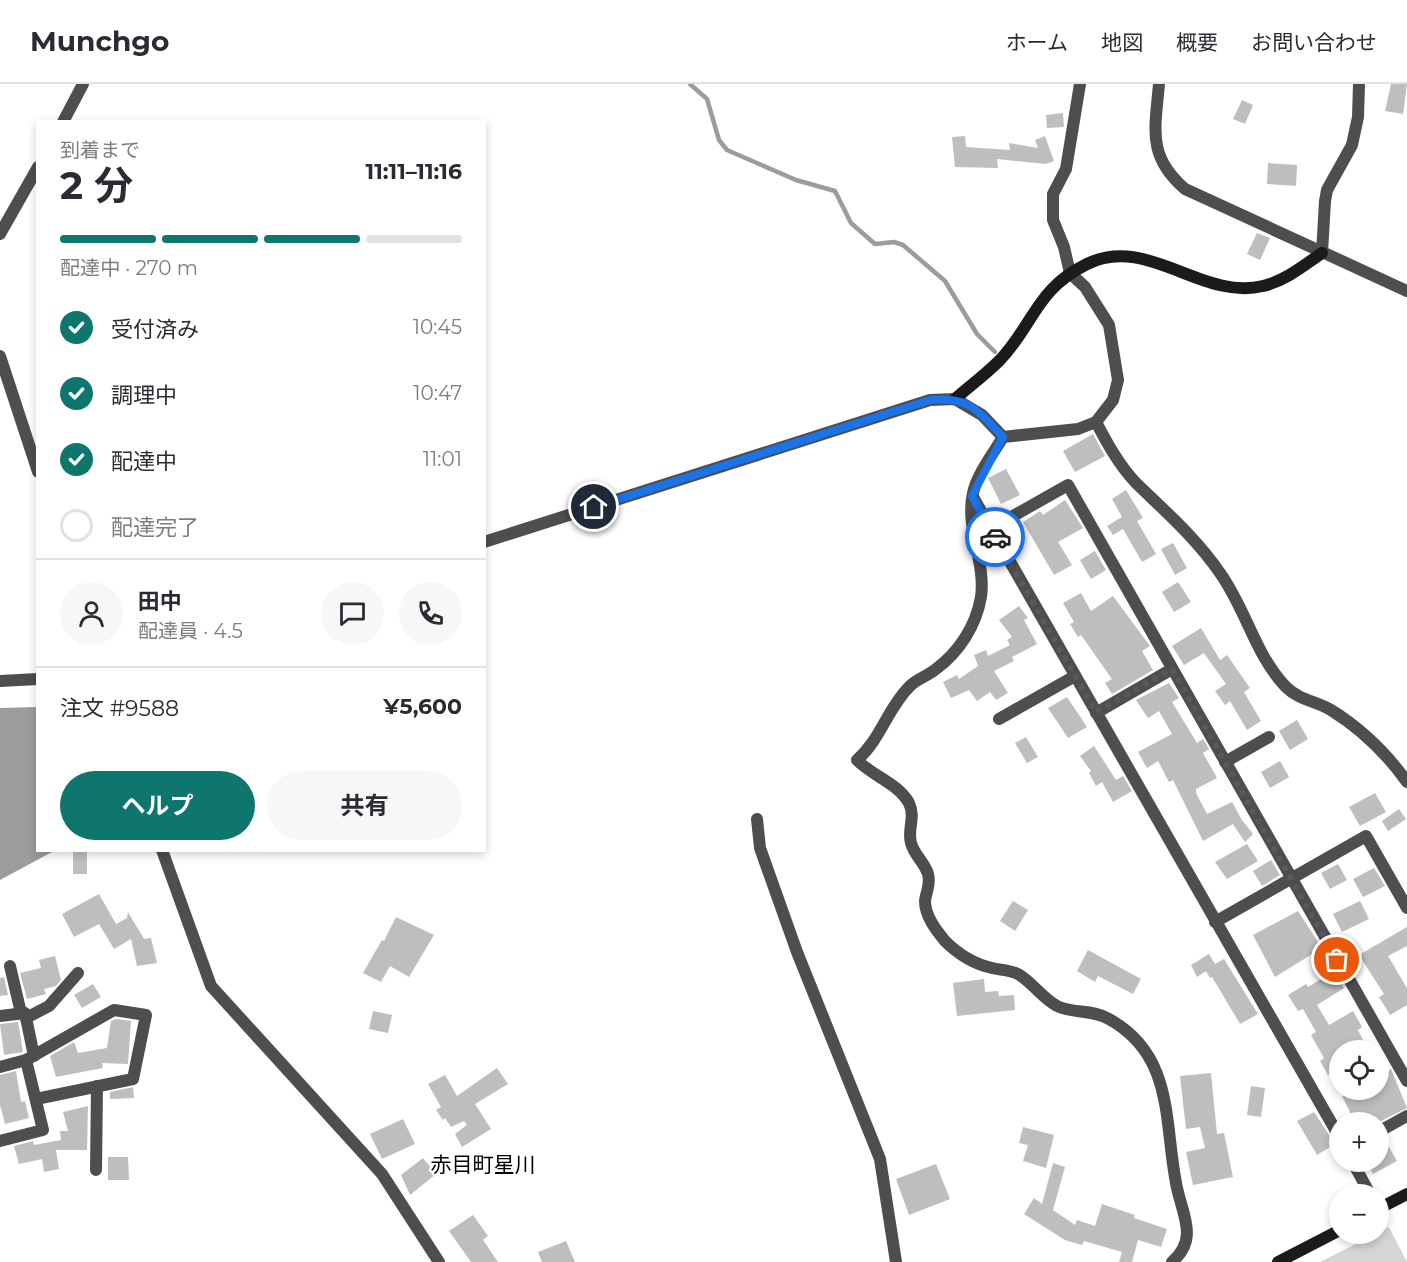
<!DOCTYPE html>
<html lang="ja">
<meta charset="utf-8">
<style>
:root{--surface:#fff;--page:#f7f7f7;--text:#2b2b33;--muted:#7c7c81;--line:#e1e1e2;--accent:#0f766e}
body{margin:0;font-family:Montserrat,"Noto Sans JP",sans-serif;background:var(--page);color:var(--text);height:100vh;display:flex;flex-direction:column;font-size:22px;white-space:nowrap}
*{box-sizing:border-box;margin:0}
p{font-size:20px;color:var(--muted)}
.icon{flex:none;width:33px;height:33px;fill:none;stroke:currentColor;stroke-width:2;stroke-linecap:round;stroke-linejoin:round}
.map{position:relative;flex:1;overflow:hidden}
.details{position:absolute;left:36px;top:36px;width:450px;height:732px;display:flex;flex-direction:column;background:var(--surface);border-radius:0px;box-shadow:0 3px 9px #0003}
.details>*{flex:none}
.fabs{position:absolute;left:1329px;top:956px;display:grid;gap:12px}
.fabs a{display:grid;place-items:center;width:60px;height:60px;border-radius:50%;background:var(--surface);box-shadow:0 3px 9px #0003;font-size:30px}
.pin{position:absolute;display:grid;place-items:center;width:51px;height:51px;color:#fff;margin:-26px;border:3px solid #fff;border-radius:50%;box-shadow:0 2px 6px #0007}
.courier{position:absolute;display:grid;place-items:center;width:60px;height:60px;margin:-30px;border:4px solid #1a73e8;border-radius:50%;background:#fff;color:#222;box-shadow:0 2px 8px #0007}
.overview em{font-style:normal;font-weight:700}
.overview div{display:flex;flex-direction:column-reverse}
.overview{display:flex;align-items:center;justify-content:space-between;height:102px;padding:0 24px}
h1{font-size:39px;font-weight:700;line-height:45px}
.bar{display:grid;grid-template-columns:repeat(4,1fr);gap:9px 6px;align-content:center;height:72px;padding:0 24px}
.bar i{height:8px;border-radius:4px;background:var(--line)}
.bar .on{background:var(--accent)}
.bar p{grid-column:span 4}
.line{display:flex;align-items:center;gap:15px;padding:0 24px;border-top:2px solid var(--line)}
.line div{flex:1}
.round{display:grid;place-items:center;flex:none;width:63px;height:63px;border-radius:32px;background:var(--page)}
ol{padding:0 24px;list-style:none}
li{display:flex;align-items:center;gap:18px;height:66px}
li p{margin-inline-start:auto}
li .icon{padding:6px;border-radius:50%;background:var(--accent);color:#fff;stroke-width:4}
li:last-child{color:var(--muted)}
li i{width:33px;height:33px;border:3px solid var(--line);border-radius:50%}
.cta{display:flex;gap:12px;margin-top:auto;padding:12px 24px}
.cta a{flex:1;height:69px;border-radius:36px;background:var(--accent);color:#fff;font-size:24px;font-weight:700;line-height:69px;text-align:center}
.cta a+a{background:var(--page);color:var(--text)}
header{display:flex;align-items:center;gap:36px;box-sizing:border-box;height:84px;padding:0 30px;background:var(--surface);border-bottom:2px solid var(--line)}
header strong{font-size:28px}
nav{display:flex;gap:33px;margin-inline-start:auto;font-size:21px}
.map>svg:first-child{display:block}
.green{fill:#d5d5d5}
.water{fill:#9c9c9c}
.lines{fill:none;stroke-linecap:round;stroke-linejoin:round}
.stream{stroke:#9c9c9c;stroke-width:4.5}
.building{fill:#bebebe}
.street{stroke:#4e4e4e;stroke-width:12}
.secondary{stroke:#1b1b1b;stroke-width:12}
.done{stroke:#595959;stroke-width:6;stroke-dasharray:0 10.8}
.route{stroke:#1a73e8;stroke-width:8}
.labels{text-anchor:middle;stroke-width:4.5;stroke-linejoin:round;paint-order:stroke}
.quarter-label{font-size:21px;fill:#000;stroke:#fff}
</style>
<header>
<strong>Munchgo</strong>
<nav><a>ホーム</a><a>地図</a><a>概要</a><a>お問い合わせ</a></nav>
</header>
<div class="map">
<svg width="1407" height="1178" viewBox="0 0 1407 1178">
<rect width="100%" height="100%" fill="#fff"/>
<path class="green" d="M 1389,1143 L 1407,1178 L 1320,1178 Z"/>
<path class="water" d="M 37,623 L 38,766 L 54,767 L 0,796 L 0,624 Z"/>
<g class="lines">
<path class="stream" d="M 690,0 L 707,15 L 719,56 L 727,66 L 796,96 L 835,107 L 851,139 L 875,160 L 894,158 L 903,161 L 945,197 L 977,250 L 995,268"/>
</g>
<g class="building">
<path d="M 1391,0 L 1407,0 L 1403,30 L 1385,27 Z"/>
<path d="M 1242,16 L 1253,21 L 1245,40 L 1233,35 Z"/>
<path d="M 1063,29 L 1064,43 L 1047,44 L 1046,31 Z"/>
<path d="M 965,52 L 966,63 L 1010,66 L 1009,59 L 1038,64 L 1035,56 L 1045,52 L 1054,77 L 1046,80 L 997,75 L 998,84 L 955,83 L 952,53 Z"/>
<path d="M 1268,79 L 1297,81 L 1296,102 L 1267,100 Z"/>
<path d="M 1257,149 L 1270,154 L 1260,176 L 1247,170 Z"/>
<path d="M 1093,350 L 1105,372 L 1075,388 L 1063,367 Z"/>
<path d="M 1006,385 L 1020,411 L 1001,420 L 988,394 Z"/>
<path d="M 1126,406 L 1143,434 L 1137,437 L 1156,470 L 1142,478 L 1123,445 L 1113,451 L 1107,442 L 1122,433 L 1112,415 Z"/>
<path d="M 1065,416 L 1083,444 L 1058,458 L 1072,481 L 1054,491 L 1023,438 L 1040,427 L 1043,431 Z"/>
<path d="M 1173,459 L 1187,484 L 1175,491 L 1161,465 Z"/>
<path d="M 1095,467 L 1106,486 L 1091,495 L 1080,476 Z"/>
<path d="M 1178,498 L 1191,518 L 1174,528 L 1162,508 Z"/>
<path d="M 1081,509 L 1091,527 L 1113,512 L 1150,562 L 1142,567 L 1153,586 L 1112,610 L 1105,599 L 1112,595 L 1081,551 L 1078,553 L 1070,540 L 1074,538 L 1063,519 Z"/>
<path d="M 1019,522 L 1028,534 L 1024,536 L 1037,560 L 1012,573 L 1014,577 L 994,587 L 1008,609 L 996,616 L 990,608 L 977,617 L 969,606 L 951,614 L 943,598 L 957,591 L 959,595 L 978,582 L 974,571 L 986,566 L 988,572 L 1010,561 L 1007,556 L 1012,553 L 999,536 Z"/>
<path d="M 1201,544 L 1220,576 L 1227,571 L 1250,604 L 1244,608 L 1261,637 L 1247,646 L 1230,617 L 1225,621 L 1215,607 L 1226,600 L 1204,569 L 1184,581 L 1172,562 Z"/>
<path d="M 1169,599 L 1179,614 L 1172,618 L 1197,659 L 1203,655 L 1209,665 L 1203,669 L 1217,694 L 1196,705 L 1196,709 L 1207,730 L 1232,718 L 1242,736 L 1253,750 L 1245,758 L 1233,740 L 1203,757 L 1173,696 L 1169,698 L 1158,677 L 1147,684 L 1138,668 L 1172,650 L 1159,627 L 1148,634 L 1136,616 Z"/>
<path d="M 1067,613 L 1087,643 L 1068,654 L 1048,624 Z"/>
<path d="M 1297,636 L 1308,655 L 1290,666 L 1279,647 Z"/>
<path d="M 1026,653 L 1038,673 L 1027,679 L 1015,659 Z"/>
<path d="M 1094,662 L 1116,696 L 1123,692 L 1132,707 L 1113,718 L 1102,698 L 1096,702 L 1089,689 L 1091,687 L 1080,672 Z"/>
<path d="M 1280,677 L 1289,693 L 1270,704 L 1261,688 Z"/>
<path d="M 1375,709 L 1386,728 L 1360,742 L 1349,723 Z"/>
<path d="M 1399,725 L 1406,735 L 1388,747 L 1382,737 Z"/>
<path d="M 1247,760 L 1258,777 L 1227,795 L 1215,778 Z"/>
<rect x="73" y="768" width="14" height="22"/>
<path d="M 1271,776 L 1280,791 L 1262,802 L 1253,787 Z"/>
<path d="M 1338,780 L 1347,796 L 1330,805 L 1321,789 Z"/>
<path d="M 1374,784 L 1385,802 L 1363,813 L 1353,795 Z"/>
<path d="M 99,810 L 116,840 L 127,834 L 128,828 L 144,855 L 151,854 L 157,879 L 137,882 L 131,855 L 114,865 L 99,840 L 74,853 L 62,830 Z"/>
<path d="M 1013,817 L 1028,826 L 1015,847 L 1000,837 Z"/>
<path d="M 1360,817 L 1369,835 L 1342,848 L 1333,830 Z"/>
<path d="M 1298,827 L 1322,864 L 1275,893 L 1253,851 Z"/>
<path d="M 396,833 L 434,851 L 409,893 L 390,882 L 381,898 L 363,889 L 382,856 L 384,857 Z"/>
<path d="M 1407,843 L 1407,862 L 1388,872 L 1407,904 L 1407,921 L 1390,931 L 1379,913 L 1384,910 L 1359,871 Z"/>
<path d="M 1088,866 L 1141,895 L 1133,910 L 1098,892 L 1095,898 L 1077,887 Z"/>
<path d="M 1209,870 L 1215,880 L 1224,875 L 1258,930 L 1240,940 L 1212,893 L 1210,894 L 1206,887 L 1197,893 L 1191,881 Z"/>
<path d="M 55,872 L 61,896 L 56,902 L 44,905 L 46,910 L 27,915 L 20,889 L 41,884 L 39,876 Z"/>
<path d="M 1334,887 L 1344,904 L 1317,921 L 1329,941 L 1353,927 L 1362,943 L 1358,946 L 1368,966 L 1340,966 L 1340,984 L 1328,991 L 1320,977 L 1324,974 L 1311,951 L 1316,948 L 1303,925 L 1298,927 L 1288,911 L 1306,900 L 1308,903 Z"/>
<path d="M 4,893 L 8,911 L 0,912 L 0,894 Z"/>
<path d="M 984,895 L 985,908 L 998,907 L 999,912 L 1014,911 L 1015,926 L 957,932 L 953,899 Z"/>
<path d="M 93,900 L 101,913 L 82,924 L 74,911 Z"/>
<path d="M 373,927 L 392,931 L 388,949 L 369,945 Z"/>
<path d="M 116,935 L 131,937 L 128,980 L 102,979 L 103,984 L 56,993 L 50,972 L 74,958 L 78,969 L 107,964 L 111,937 Z"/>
<path d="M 18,938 L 23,968 L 4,971 L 0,940 Z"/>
<path d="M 497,984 L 508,1000 L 475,1020 L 491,1045 L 462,1063 L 455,1050 L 467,1041 L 464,1037 L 451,1043 L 445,1034 L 443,1036 L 436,1026 L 441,1023 L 428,1000 L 445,991 L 457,1012 Z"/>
<path d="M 1391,985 L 1407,1024 L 1379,1038 L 1355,1038 L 1342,1012 L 1345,1011 L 1342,1005 L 1378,1005 L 1378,993 Z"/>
<path d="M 16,987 L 21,1018 L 25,1017 L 29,1034 L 5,1040 L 0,1021 L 0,991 Z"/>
<path d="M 1211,989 L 1217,1050 L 1224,1049 L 1233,1093 L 1193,1101 L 1186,1068 L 1205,1064 L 1200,1043 L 1186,1045 L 1180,992 Z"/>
<path d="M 1251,1002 L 1265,1004 L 1261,1033 L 1247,1031 Z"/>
<path d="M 133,1003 L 134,1014 L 110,1015 L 110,1008 Z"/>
<path d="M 88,1022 L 87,1066 L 56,1066 L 59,1085 L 44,1088 L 42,1075 L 19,1080 L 14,1062 L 33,1057 L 34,1061 L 61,1056 L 60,1047 L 68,1047 L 63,1028 Z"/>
<path d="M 1314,1028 L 1335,1060 L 1317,1071 L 1297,1037 Z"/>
<path d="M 403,1035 L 415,1060 L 382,1075 L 370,1050 Z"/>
<path d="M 1023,1043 L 1054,1051 L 1046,1084 L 1023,1077 L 1028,1061 L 1019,1059 Z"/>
<path d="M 1384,1054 L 1397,1077 L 1373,1090 L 1366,1077 L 1378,1077 L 1378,1056 Z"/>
<path d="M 108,1073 L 128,1073 L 129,1096 L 108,1096 Z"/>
<path d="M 423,1074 L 436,1090 L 410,1111 L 401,1091 Z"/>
<path d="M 1053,1079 L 1065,1083 L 1053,1126 L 1075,1141 L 1077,1136 L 1095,1142 L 1102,1120 L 1135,1131 L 1134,1134 L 1167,1145 L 1161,1163 L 1138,1156 L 1132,1178 L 1119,1178 L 1122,1168 L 1084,1157 L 1082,1161 L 1065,1156 L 1024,1130 L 1034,1114 L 1042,1120 Z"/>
<path d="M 936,1080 L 950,1115 L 909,1131 L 896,1095 Z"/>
<path d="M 473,1131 L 488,1152 L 483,1156 L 498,1178 L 471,1178 L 449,1147 Z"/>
<path d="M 566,1157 L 575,1178 L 542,1178 L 538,1168 Z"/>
</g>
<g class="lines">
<g class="street">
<path d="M 1080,0 L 1066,85 L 1053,110 L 1053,136 L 1064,163 L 1070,189 L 1085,203 L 1109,241 L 1118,296 L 1113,316 L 1096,338 L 1078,345 L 1003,353 C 993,370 977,390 973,409 C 965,444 986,478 981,513 C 976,542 959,568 936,585 C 928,592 916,595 909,603 C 887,625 881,655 857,676 C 872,692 898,699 909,719 C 916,734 907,745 911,759 C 914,771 925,779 928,790 C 931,801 926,807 925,817 C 925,832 936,846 945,857 C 958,870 974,880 992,884 C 1000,886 1010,886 1018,890 C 1032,898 1042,914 1057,922 C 1073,930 1092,925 1109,935 C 1174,971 1164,1037 1176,1099 C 1181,1129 1200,1154 1172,1178"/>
<path d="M 1159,0 C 1155,46 1147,72 1185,105 L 1407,207"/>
<path d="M 63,38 L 83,0"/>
<path d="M 0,150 L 38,83"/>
<path d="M 1322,169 L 1325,117 L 1327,106 L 1352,61 L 1358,33 L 1359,0"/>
<path d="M 0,272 L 38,388"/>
<path d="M 1096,338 C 1107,359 1119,381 1136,399 C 1165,427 1197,455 1220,489 C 1246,525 1255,571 1286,603 C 1299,616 1316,617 1331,626 C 1360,644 1387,670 1407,698"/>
<path d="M 973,413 L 1340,1054"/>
<path d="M 990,445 L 1068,401 L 1407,997"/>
<path d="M 484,458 L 930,316 L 955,315 L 982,331 L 1003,353"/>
<path d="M 0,597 L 38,595"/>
<path d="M 1096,629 L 1172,585"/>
<path d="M 999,635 L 1075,592"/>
<path d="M 1225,678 L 1269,653"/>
<path d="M 757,735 L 760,764 L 797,868 L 880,1075 L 896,1178"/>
<path d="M 162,766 L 211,902 L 382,1090 L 439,1178"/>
<path d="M 1215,838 L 1366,752 L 1407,824"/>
<path d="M 10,882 L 21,929"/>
<path d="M 0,932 L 25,929 L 34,972"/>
<path d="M 26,934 L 49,922 L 78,889"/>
<path d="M 0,983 L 26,976 L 114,926 L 146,931 L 133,995 L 36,1015"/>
<path d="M 1378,1048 L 1407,1032"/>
<path d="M 0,1057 L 43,1046 L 26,976"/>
<path d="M 1352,1077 L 1370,1110"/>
<path d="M 96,1086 L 97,1002"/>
</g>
<g class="secondary">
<path d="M 955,315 C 970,302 986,290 1000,276 C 1034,240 1036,205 1087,180 C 1147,150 1202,217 1263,202 C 1285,197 1303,182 1322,169"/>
<path d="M 1378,1125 L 1407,1110"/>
<path d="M 1278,1178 L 1340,1146"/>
</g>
</g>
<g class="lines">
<path class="done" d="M 995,453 L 1096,628 L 1172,585 L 1337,876"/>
<path class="route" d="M 594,423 L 930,316 C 970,313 976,325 1003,353 L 972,412 L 995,453"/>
</g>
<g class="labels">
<g class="quarter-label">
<text x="483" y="1088">赤目町星川</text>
</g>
</g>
</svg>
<div class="fabs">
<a><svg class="icon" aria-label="locate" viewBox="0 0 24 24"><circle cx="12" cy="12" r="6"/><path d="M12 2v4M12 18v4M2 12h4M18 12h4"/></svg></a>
<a>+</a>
<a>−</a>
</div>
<div class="pin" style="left:1337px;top:876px;background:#ea580c"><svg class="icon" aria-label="bag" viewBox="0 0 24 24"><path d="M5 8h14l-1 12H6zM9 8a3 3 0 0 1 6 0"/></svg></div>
<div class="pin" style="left:594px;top:423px;background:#1f2937"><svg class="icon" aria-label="home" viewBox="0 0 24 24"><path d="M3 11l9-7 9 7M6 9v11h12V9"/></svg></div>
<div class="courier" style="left:995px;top:453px"><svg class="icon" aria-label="car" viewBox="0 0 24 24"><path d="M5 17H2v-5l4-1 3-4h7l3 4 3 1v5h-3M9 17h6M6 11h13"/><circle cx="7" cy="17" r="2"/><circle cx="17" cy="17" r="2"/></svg></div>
<section class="details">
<div class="overview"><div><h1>2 分</h1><p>到着まで</p></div><em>11:11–11:16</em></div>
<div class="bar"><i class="on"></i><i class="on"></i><i class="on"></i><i></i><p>配達中 · 270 m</p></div>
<ol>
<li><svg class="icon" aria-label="check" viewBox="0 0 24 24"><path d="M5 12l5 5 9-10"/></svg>受付済み<p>10:45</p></li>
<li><svg class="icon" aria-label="check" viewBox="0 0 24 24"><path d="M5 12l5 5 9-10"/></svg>調理中<p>10:47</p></li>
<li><svg class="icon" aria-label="check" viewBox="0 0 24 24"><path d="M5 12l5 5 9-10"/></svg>配達中<p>11:01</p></li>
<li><i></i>配達完了</li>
</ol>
<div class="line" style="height:108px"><a class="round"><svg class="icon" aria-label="person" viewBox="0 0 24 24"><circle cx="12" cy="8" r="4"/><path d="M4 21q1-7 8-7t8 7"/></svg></a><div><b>田中</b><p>配達員 · 4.5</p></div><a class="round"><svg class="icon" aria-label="chat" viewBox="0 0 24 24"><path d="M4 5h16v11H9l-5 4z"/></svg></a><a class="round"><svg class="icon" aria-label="phone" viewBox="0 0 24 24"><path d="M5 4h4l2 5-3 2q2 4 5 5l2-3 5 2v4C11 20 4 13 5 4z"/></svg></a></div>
<div class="line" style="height:78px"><div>注文 #9588</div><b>¥5,600</b></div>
<div class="cta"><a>ヘルプ</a><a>共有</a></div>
</section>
</div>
